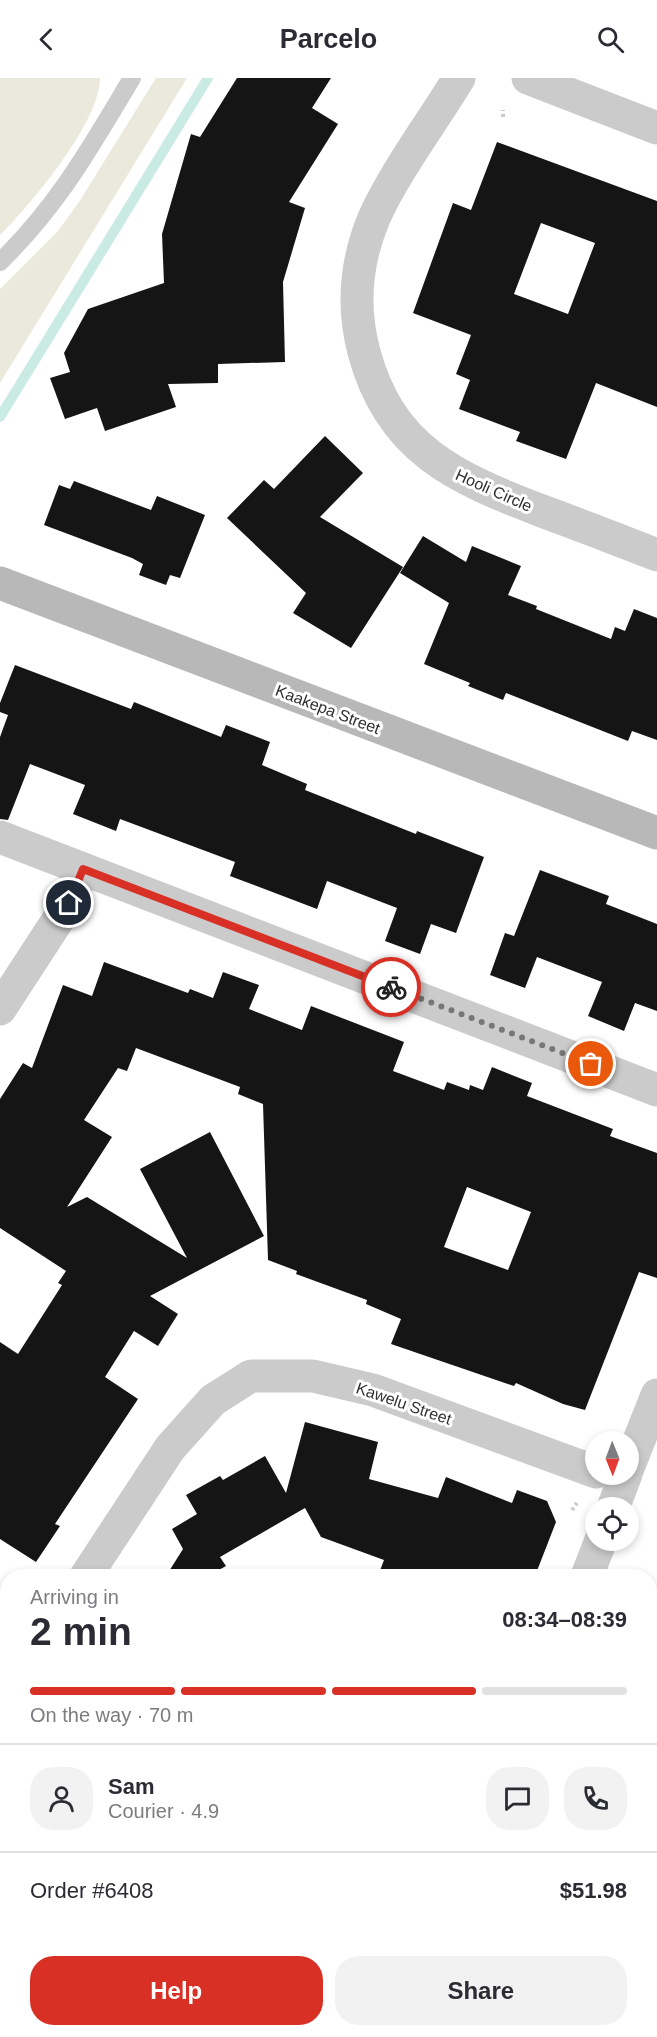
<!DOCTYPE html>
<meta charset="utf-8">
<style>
:root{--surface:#fff;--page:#f2f2f3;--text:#2b2b33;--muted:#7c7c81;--line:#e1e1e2;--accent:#d93025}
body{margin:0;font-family:Helvetica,sans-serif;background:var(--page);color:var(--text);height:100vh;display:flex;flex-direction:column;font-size:22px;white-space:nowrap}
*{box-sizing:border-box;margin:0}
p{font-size:20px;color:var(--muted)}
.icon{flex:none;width:33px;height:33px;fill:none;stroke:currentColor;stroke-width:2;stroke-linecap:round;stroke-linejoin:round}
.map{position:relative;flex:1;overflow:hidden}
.sheet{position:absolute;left:0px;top:1491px;width:657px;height:468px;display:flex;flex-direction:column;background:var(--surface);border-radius:24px 24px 0 0;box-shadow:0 3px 9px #0003}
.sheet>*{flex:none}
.needle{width:39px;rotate:179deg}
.tools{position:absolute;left:585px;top:1353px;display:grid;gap:12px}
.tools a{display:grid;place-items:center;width:54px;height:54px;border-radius:50%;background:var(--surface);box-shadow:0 3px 9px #0003;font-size:30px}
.pin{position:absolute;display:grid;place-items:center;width:51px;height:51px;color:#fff;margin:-26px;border:3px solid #fff;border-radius:50%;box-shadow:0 2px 6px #0007}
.courier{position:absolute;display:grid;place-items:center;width:60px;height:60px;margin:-30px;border:4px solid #d93025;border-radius:50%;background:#fff;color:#222;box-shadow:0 2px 8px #0007}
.overview em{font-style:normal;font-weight:700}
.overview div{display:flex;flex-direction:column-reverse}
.overview{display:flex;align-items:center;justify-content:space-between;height:102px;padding:0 30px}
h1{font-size:39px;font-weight:700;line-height:45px}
.bar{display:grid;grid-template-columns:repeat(4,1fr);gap:9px 6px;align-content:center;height:72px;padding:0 30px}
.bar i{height:8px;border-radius:4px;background:var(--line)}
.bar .selected{background:var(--accent)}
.bar p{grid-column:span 4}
.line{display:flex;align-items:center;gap:15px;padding:0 30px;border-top:2px solid var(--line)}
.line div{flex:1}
.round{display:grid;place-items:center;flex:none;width:63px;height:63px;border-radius:24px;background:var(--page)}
.primary-button{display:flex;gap:12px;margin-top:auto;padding:12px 30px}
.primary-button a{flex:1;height:69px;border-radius:24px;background:var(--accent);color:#fff;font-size:24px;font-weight:700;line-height:69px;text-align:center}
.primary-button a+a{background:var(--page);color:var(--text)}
header{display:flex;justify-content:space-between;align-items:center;height:78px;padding:0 30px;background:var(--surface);font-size:27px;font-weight:700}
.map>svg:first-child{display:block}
.green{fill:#ebe9dc}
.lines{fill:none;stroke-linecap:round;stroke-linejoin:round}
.stream{stroke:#c9ebe4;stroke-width:10}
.building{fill:#151515;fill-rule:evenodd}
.path{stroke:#cbcbcb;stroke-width:4;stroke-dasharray:3 3;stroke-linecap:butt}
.lane{stroke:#cbcbcb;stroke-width:18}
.street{stroke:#cbcbcb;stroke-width:33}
.secondary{stroke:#b8b8b8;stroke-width:33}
.done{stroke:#777;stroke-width:6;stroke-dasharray:0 10.8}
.route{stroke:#d93025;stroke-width:8}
.labels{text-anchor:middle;stroke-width:6;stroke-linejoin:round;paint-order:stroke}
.street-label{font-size:16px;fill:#2e2e2e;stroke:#fff}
</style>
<header><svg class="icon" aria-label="back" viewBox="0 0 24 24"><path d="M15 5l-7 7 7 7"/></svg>Parcelo<svg class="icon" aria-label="search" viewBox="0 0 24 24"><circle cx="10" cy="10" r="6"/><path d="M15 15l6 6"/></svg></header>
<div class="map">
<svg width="657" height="1959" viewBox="0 0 657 1959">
<rect width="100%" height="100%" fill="#fff"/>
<g class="green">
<path d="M 0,0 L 100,0 C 100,44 31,126 0,157 Z"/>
<path d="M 156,0 L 187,0 L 0,305 L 0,211 L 58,153 L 79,124 Z"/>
</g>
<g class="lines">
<path class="stream" d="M 0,339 L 208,0"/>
</g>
<g class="building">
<path d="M 237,0 L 331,0 L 312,30 L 338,46 L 289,124 L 305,130 L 283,204 L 285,284 L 218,286 L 218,305 L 168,306 L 176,329 L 105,353 L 97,330 L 65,341 L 50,300 L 70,294 L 64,275 L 88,231 L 164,205 L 162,156 L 191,56 L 200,59 Z"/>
<path d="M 497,64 L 657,123 L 657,329 L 596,305 L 566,381 L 516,363 L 520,354 L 459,331 L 470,302 L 456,296 L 471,257 L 413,235 L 453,125 L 471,132 ZM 541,145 L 595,165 L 568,236 L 514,216 Z"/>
<path d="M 325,358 L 363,395 L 320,439 L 403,489 L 351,570 L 293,535 L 306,515 L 227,440 L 264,402 L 274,411 Z"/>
<path d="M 74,403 L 151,432 L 157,418 L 205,437 L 180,500 L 170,497 L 166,507 L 139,497 L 143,486 L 132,480 L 44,447 L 59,407 L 70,411 Z"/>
<path d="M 423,458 L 466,484 L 472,468 L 521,488 L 508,517 L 537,528 L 536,531 L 611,561 L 615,549 L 625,553 L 634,531 L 657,540 L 657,662 L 632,653 L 628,663 L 506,615 L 503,622 L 468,608 L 470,605 L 424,586 L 449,525 L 400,495 Z"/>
<path d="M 15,587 L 131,631 L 134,624 L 221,659 L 226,647 L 270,664 L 262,687 L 307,706 L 305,712 L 416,756 L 417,753 L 484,779 L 456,855 L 431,846 L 420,876 L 385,863 L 397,830 L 327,803 L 317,831 L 230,798 L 235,784 L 120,741 L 116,753 L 73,736 L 85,707 L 30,686 L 8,742 L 0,741 L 0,659 L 8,637 L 0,634 L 0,625 Z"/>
<path d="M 540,792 L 609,818 L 606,826 L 657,846 L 657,933 L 635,925 L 624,953 L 588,938 L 602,904 L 537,879 L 525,910 L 490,897 L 505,855 L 514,858 Z"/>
<path d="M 104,884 L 188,915 L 190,911 L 213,920 L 223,894 L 259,907 L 249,931 L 302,952 L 311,928 L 404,964 L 393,993 L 444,1012 L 447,1004 L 469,1012 L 470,1007 L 483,1012 L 492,989 L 532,1005 L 527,1018 L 613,1051 L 610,1058 L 657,1075 L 657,1200 L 639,1194 L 585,1332 L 563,1326 L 516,1305 L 514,1308 L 391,1266 L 401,1241 L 366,1226 L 367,1222 L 296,1196 L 297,1193 L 268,1182 L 263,1026 L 238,1016 L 240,1009 L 136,970 L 127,993 L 118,990 L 84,1042 L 112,1059 L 67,1129 L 87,1119 L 187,1180 L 140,1091 L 210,1054 L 264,1158 L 150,1218 L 178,1236 L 158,1268 L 134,1253 L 105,1299 L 138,1321 L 55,1446 L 60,1448 L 36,1484 L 0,1461 L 0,1264 L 18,1276 L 62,1207 L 58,1205 L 66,1193 L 0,1150 L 0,1021 L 23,985 L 32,990 L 63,907 L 92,918 ZM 467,1109 L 531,1134 L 508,1192 L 444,1169 Z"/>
<path d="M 305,1344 L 378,1364 L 369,1401 L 438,1420 L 446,1399 L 512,1425 L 517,1412 L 547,1423 L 556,1444 L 535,1498 L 378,1498 L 384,1482 L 321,1459 L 305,1430 L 220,1479 L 226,1488 L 208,1498 L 166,1498 L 183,1471 L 172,1451 L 197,1436 L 186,1417 L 220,1398 L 223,1402 L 265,1378 L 286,1415 Z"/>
</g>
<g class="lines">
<g class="path">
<path d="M 503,39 L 503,32"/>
<path d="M 572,1432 L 577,1425"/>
</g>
<path class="lane" d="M 0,184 C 59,126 90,70 132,0"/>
<g class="street">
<path d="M 459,0 C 433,43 394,95 374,140 C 356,183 352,229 364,274 C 390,372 456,400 542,433 C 580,447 619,462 657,477"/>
<path d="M 528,0 L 657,50"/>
<path d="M 0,759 L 657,1012"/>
<path d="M 0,931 L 69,825 L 83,791"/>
<path d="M 628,1390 L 657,1317"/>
<path d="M 613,1430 L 626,1396"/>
<path d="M 86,1498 L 170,1370 L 213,1322 L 251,1298 L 313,1298 L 373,1312 L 596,1394"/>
<path d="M 587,1498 L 601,1462"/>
<path d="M 0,1631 L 8,1620"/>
<path d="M 253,1959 L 262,1952"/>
</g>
<path class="secondary" d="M 0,505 L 657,755"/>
</g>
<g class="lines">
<path class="done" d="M 391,909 L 591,986"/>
<path class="route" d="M 69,825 L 83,791 L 391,909"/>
</g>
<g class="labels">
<g class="street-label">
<text transform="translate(494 412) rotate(24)" y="6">Hooli Circle</text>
<text transform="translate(328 631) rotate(21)" y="6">Kaakepa Street</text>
<text transform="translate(404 1325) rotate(19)" y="6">Kawelu Street</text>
</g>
</g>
</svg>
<div class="tools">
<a><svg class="needle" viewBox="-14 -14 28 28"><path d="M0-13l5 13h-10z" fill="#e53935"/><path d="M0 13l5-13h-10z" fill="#7c7c81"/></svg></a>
<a><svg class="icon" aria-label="locate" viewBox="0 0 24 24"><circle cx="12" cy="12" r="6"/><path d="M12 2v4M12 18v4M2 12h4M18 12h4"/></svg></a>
</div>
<div class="pin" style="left:591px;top:986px;background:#ea580c"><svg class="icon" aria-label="bag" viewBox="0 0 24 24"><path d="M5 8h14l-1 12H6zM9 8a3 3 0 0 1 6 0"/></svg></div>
<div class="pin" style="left:69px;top:825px;background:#1f2937"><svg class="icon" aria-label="home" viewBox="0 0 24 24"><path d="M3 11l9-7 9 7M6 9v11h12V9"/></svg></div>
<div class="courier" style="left:391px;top:909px"><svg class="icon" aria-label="bike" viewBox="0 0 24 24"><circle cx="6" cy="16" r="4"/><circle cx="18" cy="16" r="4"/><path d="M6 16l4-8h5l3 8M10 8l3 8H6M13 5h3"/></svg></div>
<section class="sheet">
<div class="overview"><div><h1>2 min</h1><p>Arriving in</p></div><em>08:34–08:39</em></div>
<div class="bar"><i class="selected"></i><i class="selected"></i><i class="selected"></i><i></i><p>On the way · 70 m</p></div>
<div class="line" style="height:108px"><a class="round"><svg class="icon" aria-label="person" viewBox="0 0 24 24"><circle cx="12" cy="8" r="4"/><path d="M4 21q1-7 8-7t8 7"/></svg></a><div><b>Sam</b><p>Courier · 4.9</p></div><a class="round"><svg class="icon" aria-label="chat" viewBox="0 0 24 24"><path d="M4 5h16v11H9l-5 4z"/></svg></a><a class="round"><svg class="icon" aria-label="phone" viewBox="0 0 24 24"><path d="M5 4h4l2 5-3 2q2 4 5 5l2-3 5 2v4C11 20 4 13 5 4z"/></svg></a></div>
<div class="line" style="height:78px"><div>Order #6408</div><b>$51.98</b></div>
<div class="primary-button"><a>Help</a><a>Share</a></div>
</section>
</div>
